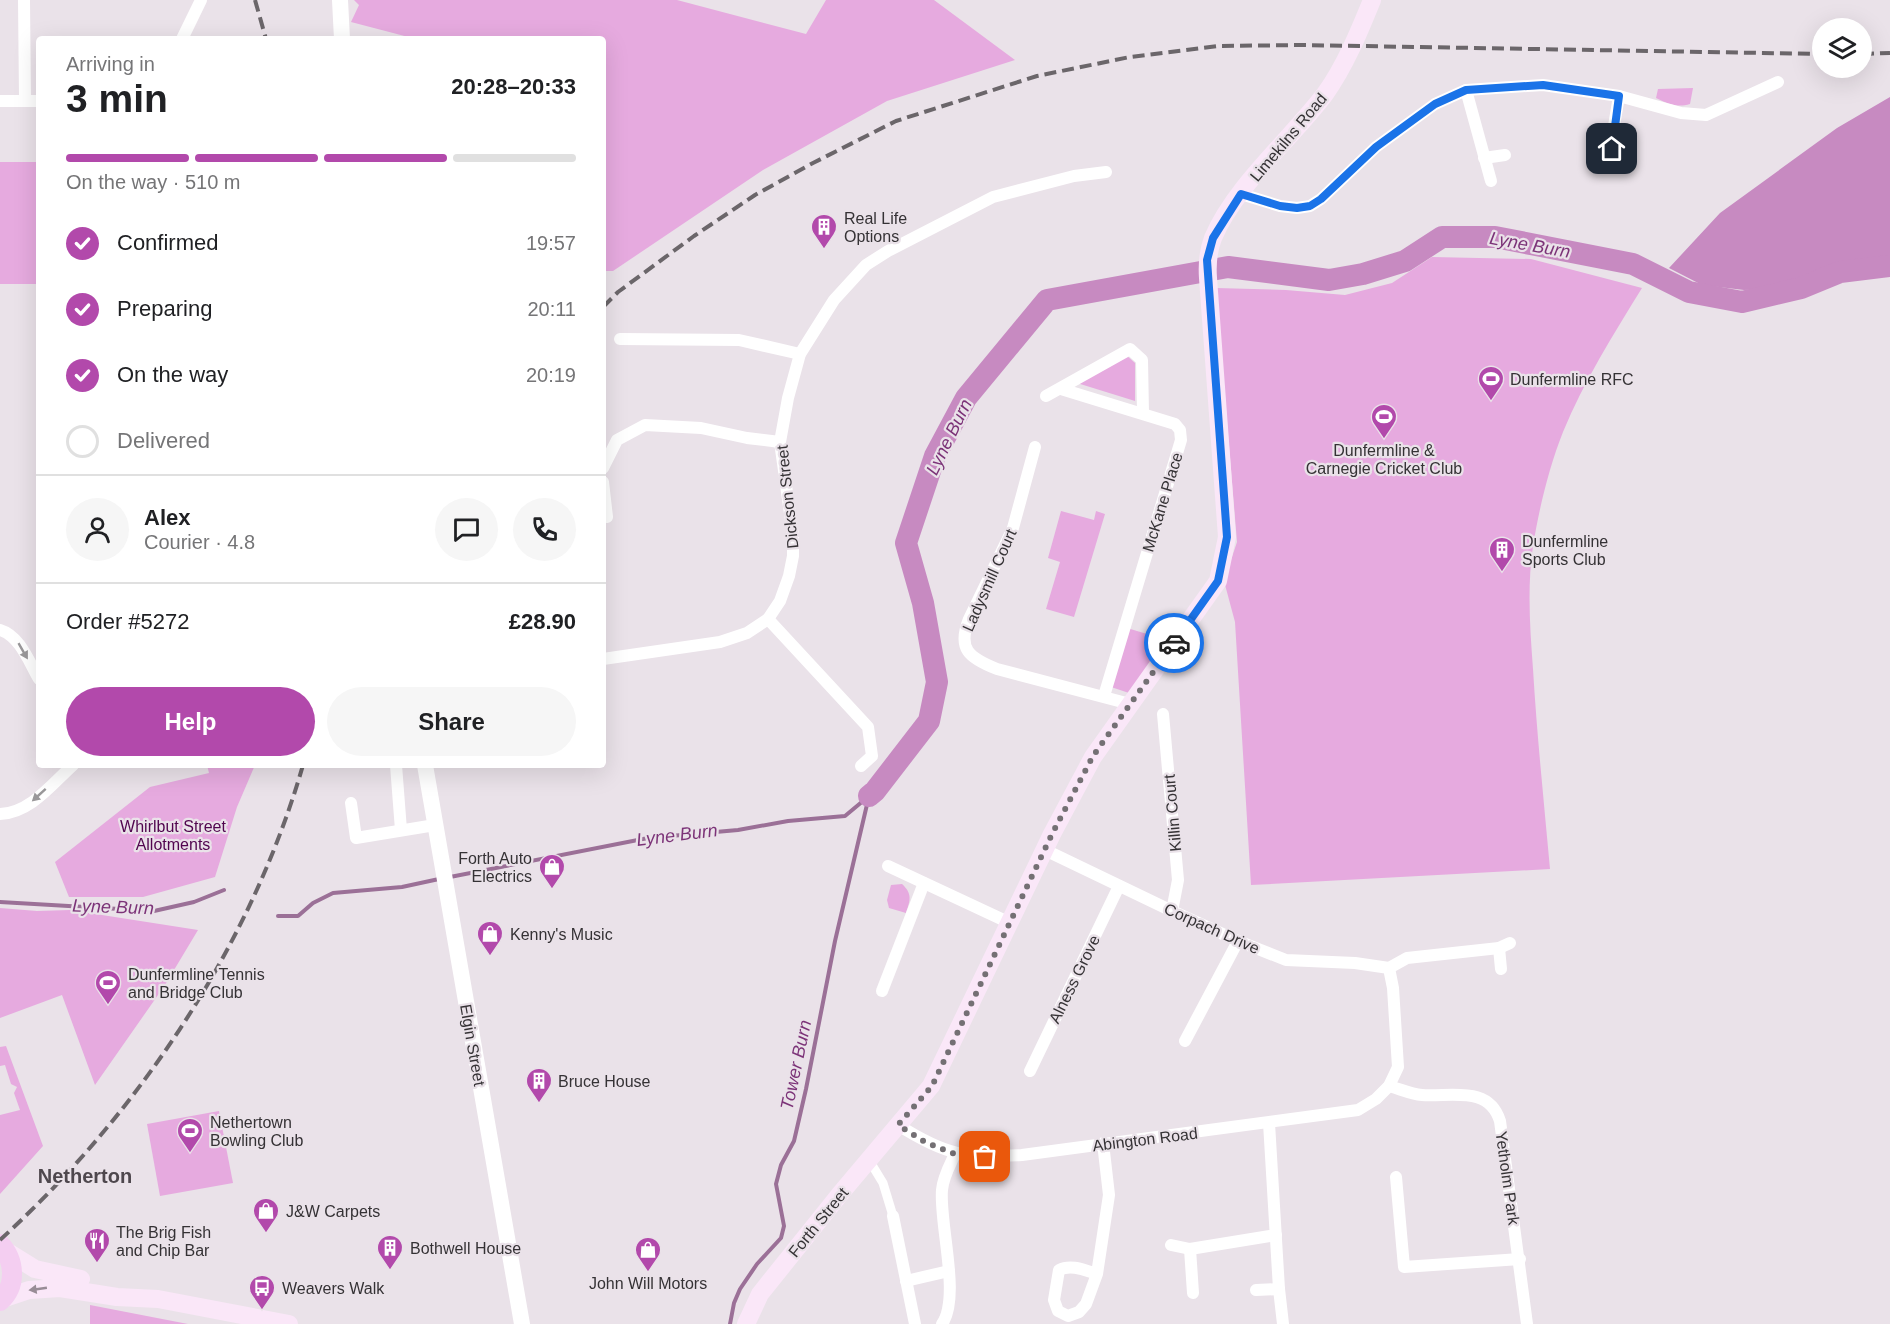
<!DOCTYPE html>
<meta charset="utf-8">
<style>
:root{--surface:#fff;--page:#f6f6f6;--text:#202124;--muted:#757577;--line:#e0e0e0;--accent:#b249ab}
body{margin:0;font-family:Arial,sans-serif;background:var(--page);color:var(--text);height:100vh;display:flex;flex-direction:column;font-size:22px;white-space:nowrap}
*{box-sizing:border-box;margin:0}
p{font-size:20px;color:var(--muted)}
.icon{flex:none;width:33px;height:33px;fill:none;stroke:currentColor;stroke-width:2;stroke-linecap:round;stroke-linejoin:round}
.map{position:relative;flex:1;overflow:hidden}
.details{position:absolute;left:36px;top:36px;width:570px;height:732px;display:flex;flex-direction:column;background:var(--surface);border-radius:6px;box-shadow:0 6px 24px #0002}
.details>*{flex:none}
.fabs{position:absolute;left:1812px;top:18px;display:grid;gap:12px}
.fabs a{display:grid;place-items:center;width:60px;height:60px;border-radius:50%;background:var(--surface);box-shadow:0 6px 24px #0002;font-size:30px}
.pin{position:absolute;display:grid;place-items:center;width:51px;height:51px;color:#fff;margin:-26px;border-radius:12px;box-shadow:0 3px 9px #0006}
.courier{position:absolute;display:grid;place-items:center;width:60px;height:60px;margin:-30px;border:4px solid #1a73e8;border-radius:50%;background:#fff;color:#222;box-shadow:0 2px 8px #0007}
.head em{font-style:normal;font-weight:600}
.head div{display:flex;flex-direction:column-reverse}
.head{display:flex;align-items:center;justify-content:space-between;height:102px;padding:0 30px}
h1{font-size:39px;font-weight:600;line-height:45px}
.bar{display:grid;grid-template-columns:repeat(4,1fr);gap:9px 6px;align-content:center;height:72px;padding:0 30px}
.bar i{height:8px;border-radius:4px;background:var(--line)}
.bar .selected{background:var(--accent)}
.bar p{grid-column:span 4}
.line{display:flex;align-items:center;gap:15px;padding:0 30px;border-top:2px solid var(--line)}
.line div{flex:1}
.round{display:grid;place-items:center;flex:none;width:63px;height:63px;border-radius:32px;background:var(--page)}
ol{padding:0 30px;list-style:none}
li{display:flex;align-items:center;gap:18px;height:66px}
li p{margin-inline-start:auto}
li .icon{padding:6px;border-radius:50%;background:var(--accent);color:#fff;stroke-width:4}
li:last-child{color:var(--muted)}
li i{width:33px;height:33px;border:3px solid var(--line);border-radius:50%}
.action{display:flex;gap:12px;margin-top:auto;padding:12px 30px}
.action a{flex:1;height:69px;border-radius:36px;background:var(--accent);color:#fff;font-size:24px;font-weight:600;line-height:69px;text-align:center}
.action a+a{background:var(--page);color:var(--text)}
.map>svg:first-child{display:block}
.green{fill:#e6aadf}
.forest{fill:#c78ac1}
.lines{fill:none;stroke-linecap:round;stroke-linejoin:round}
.stream{stroke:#9b7097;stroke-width:4}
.river{stroke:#c78ac1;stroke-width:22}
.pedestrian{stroke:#fff;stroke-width:9}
.minor{stroke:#fff;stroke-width:12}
.tertiary{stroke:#fff;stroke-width:16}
.secondary{stroke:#fae7f8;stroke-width:18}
.primary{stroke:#f4cef1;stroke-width:20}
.rail{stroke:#6b666a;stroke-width:4;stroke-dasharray:12 6;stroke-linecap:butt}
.oneway{fill:#9a989a}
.oneway2{fill:#988c96}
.done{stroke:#747074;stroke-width:6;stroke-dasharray:0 10.8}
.route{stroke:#1a73e8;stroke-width:8}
.labels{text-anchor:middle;stroke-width:4.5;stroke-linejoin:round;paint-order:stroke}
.street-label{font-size:16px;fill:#353235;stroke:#eae2e9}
.poi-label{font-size:16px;fill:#353235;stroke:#eae2e9;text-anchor:start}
.park-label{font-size:16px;fill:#51054f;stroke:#eae2e9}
.water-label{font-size:18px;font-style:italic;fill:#7c3378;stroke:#eae2e9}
.quarter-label{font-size:20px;font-weight:bold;fill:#4e474d;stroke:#eae2e9}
</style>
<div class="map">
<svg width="1890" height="1324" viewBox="0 0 1890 1324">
<rect width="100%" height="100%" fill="#eae2e9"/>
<g class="green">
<path d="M 354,0 L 677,0 L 806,34 L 826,0 L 934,0 L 1015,60 L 887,101 L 763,170 L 613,271 L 603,271 L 603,39 L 416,39 L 351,22 L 359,5 Z"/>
<path d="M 1693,88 L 1690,104 C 1677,108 1668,104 1656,98 L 1658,89 Z"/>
<rect x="0" y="162" width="39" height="122"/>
<path d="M 1432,257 L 1531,259 L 1642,288 C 1613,335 1584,381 1563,432 C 1549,467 1539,509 1533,546 C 1527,587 1530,629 1533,669 C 1537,736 1544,803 1550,869 L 1251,885 L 1235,622 L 1224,581 L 1237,542 L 1216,288 L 1286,290 L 1345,295 L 1392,283 Z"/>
<path d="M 1126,355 L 1135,363 L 1135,401 L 1077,383 Z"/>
<path d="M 1061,511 L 1094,520 L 1096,511 L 1105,514 L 1074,617 L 1046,609 L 1060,562 L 1048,558 Z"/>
<path d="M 1127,628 L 1167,640 L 1129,693 L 1111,687 Z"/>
<path d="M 207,765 L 255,765 L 237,807 L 215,877 L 143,897 L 69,897 L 55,862 L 150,787 L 209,773 Z"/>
<path d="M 902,884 C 913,894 910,901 906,913 L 889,908 L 887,900 L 891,885 Z"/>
<path d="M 0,908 L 37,911 L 70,910 L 198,930 L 165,985 L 95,1085 L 62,995 L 0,1018 Z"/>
<path d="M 6,1046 L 43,1146 L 0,1194 L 0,1115 L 20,1110 L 14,1093 L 17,1087 L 11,1084 L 5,1065 L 0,1066 L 0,1047 Z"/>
<path d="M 219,1111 L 233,1183 L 160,1196 L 147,1124 Z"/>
<path d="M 90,1305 L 188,1324 L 90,1324 Z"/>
</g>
<path class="forest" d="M 1890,97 L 1890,259 L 1839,267 L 1789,288 L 1744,290 L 1702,285 L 1669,268 L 1720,213 L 1837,128 Z"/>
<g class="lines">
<g class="stream">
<path d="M 450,877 L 648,838 L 738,830 L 788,821 L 845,816 L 869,796"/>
<path d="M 0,902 L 154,911 L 194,902 L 224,890"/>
<path d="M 278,916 L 298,916 L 313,903 L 333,893 L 402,887 L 439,879"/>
<path d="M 730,1324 L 734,1303 L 740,1289 L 757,1264 L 781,1238 L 784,1226 L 776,1184 L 781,1165 L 794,1141 L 806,1089 L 835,941 L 869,796"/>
</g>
<path class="river" d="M 869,796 L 875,791 L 929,721 L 937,682 L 923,603 L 906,543 L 935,456 L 966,398 L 1047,300 L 1228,267 L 1329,280 L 1363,274 L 1405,261 L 1442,237 L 1495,237 L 1633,264 L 1689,292 L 1742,302 L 1801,288 L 1840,272 L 1890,266"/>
<path class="pedestrian" d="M 869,1160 L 883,1183 L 893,1216"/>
<g class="minor">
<path d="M 24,0 L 25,101"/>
<path d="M 182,39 L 201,0"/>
<path d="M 1466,90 L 1491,181"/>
<path d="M 0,101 L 39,101"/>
<path d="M 1484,158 L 1505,155"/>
<path d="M 1611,166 L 1613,132 L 1619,96"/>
<path d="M 1241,194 L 1280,206 L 1297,208 L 1310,206 L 1321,199 L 1376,147 L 1435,104 L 1466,90 L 1543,85 L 1619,96 L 1681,113 L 1706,115 L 1778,82"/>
<path d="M 620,339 L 739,340 L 800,354"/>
<path d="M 1061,389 L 1175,424 L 1180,430 L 1181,440 L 1104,696"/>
<path d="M 1046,396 L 1130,349 L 1142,360 L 1143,413"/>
<path d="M 1035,447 L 1013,528 L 969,619 C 957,649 969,658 997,669 L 1130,704"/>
<path d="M 603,468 L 617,440 L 645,425 L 701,428 L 747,438 L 780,442"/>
<path d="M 603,482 L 607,517"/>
<path d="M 768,619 L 868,727 L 872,756 L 861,766"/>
<path d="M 0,630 C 20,636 29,662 39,679"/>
<path d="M 603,659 L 720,642 L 747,633 L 768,619 L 780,601 L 789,576 L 793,556 L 793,535 L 780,442 L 788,398 L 800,354 L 834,300 L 866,265 L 888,251 L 993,197 L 1074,176 L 1106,172"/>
<path d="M 1163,714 L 1178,880 L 1172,911"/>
<path d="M 396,765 L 401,830"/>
<path d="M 351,803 L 356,838 L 435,825"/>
<path d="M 0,814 C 30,813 52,784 73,765"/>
<path d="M 888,866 L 1010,923"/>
<path d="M 1499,948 L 1501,969"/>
<path d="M 1389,968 L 1407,958 L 1499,948 L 1510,943"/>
<path d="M 882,991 L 924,883"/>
<path d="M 1185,1041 L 1238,941"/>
<path d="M 1030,1071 L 1119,886"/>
<path d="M 1389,1086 C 1400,1089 1411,1094 1422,1095 C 1451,1097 1489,1085 1500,1121 L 1527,1324"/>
<path d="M 1269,1123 L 1279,1289 L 1283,1324"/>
<path d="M 898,1125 C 947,1156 965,1158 1022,1155 L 1358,1110 L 1376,1099 L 1389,1086 L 1398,1067 L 1393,988 L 1389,968 L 1355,963 L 1286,960 L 1238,941 L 1172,911 L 1045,850"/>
<path d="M 1396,1177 L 1404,1267 L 1520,1259"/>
<path d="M 893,1216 L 915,1324"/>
<path d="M 1171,1245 L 1190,1249 L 1276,1235"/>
<path d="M 1190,1249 L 1193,1293"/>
<path d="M 1097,1274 C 1084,1270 1071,1264 1059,1270 L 1054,1300 L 1058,1311 L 1068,1316 L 1079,1312 L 1086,1304 L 1097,1274 L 1109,1195 L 1103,1143"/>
<path d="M 906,1281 L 949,1271"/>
<path d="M 1256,1290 L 1279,1289"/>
<path d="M 942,1324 C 961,1297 939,1223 942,1190 C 943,1177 950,1165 955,1154"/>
</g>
<g class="tertiary">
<path d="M 340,0 L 342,39"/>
<path d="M 425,765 L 522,1324"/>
</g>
<g class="secondary">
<path d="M 6,1251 L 35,1269 L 81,1279"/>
<path d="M 2,1299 L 29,1290 L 60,1288 L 117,1297 L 158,1299 L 289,1324"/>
<path d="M 746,1324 L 760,1294 L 840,1194 L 931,1086 L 1052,834 L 1093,757 L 1218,581 L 1227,537 L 1208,278 C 1207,264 1208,251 1213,238 C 1235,186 1291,139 1325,94 C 1345,66 1359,32 1372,0"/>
</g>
<path class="primary" d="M 0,1244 C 15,1260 17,1286 0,1301"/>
<g class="rail">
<path d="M 255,0 L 266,39"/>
<path d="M 1862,54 L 1890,53"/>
<path d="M 603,307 L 618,292 L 694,236 L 755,195 L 813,163 L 896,121 L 1037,76 L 1130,57 L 1218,46 L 1302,45 L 1822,54"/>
<path d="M 0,1240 C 138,1114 251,946 303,765"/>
</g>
</g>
<defs><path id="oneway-solid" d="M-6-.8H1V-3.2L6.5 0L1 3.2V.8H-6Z" transform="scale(1.5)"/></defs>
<g class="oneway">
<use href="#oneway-solid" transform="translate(23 651) rotate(60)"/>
<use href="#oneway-solid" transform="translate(39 795) rotate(138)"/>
</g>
<use class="oneway2" href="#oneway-solid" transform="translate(38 1289) rotate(172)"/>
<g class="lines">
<path class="done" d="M 985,1157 L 955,1154 L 925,1142 L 898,1125 L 932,1086 L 1052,834 L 1093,756 L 1174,643"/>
<path class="route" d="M 1174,643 L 1218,581 L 1227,537 L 1207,260 L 1213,238 L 1241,194 L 1280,206 L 1297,208 L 1310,206 L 1321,199 L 1376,147 L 1435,104 L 1466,90 L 1543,85 L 1619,96 L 1612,149"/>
</g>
<defs>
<symbol id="building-pin" viewBox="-11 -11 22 30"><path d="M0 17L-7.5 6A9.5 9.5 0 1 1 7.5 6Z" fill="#b249ab" stroke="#eae2e9"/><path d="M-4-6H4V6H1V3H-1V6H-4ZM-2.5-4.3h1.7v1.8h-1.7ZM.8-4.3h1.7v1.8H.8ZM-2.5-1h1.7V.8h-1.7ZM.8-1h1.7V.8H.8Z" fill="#fff"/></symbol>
<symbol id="stadium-pin" viewBox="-11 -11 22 30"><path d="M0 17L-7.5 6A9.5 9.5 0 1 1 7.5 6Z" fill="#b249ab" stroke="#eae2e9"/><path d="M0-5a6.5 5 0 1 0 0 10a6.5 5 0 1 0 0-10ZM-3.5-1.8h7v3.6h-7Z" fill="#fff"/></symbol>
<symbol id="shop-pin" viewBox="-11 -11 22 30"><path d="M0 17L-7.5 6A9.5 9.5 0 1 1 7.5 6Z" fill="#b249ab" stroke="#eae2e9"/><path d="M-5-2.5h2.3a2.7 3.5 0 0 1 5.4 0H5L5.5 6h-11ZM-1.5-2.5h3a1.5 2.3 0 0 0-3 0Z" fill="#fff"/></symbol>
<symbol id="restaurant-pin" viewBox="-11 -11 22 30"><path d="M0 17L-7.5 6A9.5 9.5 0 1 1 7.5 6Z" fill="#b249ab" stroke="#eae2e9"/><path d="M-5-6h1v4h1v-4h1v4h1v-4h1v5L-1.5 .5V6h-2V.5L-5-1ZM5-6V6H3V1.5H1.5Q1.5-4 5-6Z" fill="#fff"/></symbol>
<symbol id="bus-pin" viewBox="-11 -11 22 30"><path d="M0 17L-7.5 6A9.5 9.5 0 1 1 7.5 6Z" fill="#b249ab" stroke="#eae2e9"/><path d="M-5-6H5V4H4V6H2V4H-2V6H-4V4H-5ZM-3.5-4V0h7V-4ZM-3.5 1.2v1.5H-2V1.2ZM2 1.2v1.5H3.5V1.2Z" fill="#fff"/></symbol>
</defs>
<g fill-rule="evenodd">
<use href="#building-pin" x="809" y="212" width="30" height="40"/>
<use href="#stadium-pin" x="1476" y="364" width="30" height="40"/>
<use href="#stadium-pin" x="1369" y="402" width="30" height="40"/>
<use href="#building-pin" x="1487" y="535" width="30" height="40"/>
<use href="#shop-pin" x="537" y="852" width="30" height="40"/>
<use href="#shop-pin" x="475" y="919" width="30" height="40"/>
<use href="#stadium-pin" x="93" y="968" width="30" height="40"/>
<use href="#building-pin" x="524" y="1066" width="30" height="40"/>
<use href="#stadium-pin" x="175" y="1116" width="30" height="40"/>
<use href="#shop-pin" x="251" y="1196" width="30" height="40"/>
<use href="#restaurant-pin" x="82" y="1226" width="30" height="40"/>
<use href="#building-pin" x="375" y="1233" width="30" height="40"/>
<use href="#shop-pin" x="633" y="1235" width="30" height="40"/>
<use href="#bus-pin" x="247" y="1273" width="30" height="40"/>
</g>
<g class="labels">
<g class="street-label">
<text transform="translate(1288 137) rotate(-50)" y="6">Limekilns Road</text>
<text transform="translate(787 497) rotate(-96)" y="6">Dickson Street</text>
<text transform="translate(1162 502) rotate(-73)" y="6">McKane Place</text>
<text transform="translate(989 580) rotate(-66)" y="6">Ladysmill Court</text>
<text transform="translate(1172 813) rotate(-95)" y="6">Killin Court</text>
<text transform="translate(1212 928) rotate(24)" y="6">Corpach Drive</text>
<text transform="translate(1074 979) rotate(-64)" y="6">Alness Grove</text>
<text transform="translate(473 1045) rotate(80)" y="6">Elgin Street</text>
<text transform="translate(1145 1139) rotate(-7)" y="6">Abington Road</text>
<text transform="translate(1508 1178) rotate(82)" y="6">Yetholm Park</text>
<text transform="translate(818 1222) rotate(-51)" y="6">Forth Street</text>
</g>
<g class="poi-label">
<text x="844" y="224">Real Life<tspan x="844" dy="18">Options</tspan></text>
<text x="1510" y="385">Dunfermline RFC</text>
<text x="1384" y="456" text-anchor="middle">Dunfermline &amp;<tspan x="1384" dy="18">Carnegie Cricket Club</tspan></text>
<text x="1522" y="547">Dunfermline<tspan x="1522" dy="18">Sports Club</tspan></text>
<text x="532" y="864" text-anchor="end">Forth Auto<tspan x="532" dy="18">Electrics</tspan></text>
<text x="510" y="940">Kenny's Music</text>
<text x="128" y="980">Dunfermline Tennis<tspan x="128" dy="18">and Bridge Club</tspan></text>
<text x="558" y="1087">Bruce House</text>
<text x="210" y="1128">Nethertown<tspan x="210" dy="18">Bowling Club</tspan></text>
<text x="286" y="1217">J&amp;W Carpets</text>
<text x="116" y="1238">The Brig Fish<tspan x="116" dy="18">and Chip Bar</tspan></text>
<text x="410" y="1254">Bothwell House</text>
<text x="648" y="1289" text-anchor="middle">John Will Motors</text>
<text x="282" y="1294">Weavers Walk</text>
</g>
<g class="park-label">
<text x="173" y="832">Whirlbut Street<tspan x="173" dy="18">Allotments</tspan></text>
</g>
<g class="water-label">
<text transform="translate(1530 245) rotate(10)" y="6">Lyne Burn</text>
<text transform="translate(949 437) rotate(-64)" y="6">Lyne Burn</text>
<text transform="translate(677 835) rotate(-7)" y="6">Lyne Burn</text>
<text transform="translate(113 907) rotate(2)" y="6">Lyne Burn</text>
<text transform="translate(796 1065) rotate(-78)" y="6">Tower Burn</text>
</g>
<g class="quarter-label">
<text x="85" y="1183">Netherton</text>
</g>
</g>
</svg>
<div class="fabs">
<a><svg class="icon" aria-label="layers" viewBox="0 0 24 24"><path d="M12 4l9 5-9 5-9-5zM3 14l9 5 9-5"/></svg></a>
</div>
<div class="pin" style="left:985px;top:1157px;background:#ea580c"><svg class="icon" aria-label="bag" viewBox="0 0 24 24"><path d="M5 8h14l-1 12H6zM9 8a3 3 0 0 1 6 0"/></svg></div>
<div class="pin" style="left:1612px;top:149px;background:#1f2937"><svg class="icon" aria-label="home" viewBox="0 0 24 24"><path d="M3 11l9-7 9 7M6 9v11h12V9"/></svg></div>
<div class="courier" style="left:1174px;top:643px"><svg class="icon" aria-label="car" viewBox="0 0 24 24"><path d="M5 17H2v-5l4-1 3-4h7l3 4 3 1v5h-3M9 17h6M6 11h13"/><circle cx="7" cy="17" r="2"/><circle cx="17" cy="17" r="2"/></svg></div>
<section class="details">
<div class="head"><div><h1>3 min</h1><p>Arriving in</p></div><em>20:28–20:33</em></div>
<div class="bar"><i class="selected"></i><i class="selected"></i><i class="selected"></i><i></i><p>On the way · 510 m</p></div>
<ol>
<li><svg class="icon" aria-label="check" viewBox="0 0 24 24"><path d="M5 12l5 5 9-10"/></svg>Confirmed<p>19:57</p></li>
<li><svg class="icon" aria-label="check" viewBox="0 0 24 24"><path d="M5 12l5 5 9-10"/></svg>Preparing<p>20:11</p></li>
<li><svg class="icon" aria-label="check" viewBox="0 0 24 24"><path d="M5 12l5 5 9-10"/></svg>On the way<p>20:19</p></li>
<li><i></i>Delivered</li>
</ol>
<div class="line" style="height:108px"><a class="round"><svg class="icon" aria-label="person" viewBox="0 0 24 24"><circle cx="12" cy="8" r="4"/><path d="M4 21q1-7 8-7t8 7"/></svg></a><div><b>Alex</b><p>Courier · 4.8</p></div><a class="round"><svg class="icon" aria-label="chat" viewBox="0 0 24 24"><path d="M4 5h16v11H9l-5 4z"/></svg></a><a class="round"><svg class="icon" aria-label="phone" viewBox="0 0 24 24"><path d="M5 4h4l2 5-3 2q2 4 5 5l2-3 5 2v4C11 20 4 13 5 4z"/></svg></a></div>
<div class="line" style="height:78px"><div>Order #5272</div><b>£28.90</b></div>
<div class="action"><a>Help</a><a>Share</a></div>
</section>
</div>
